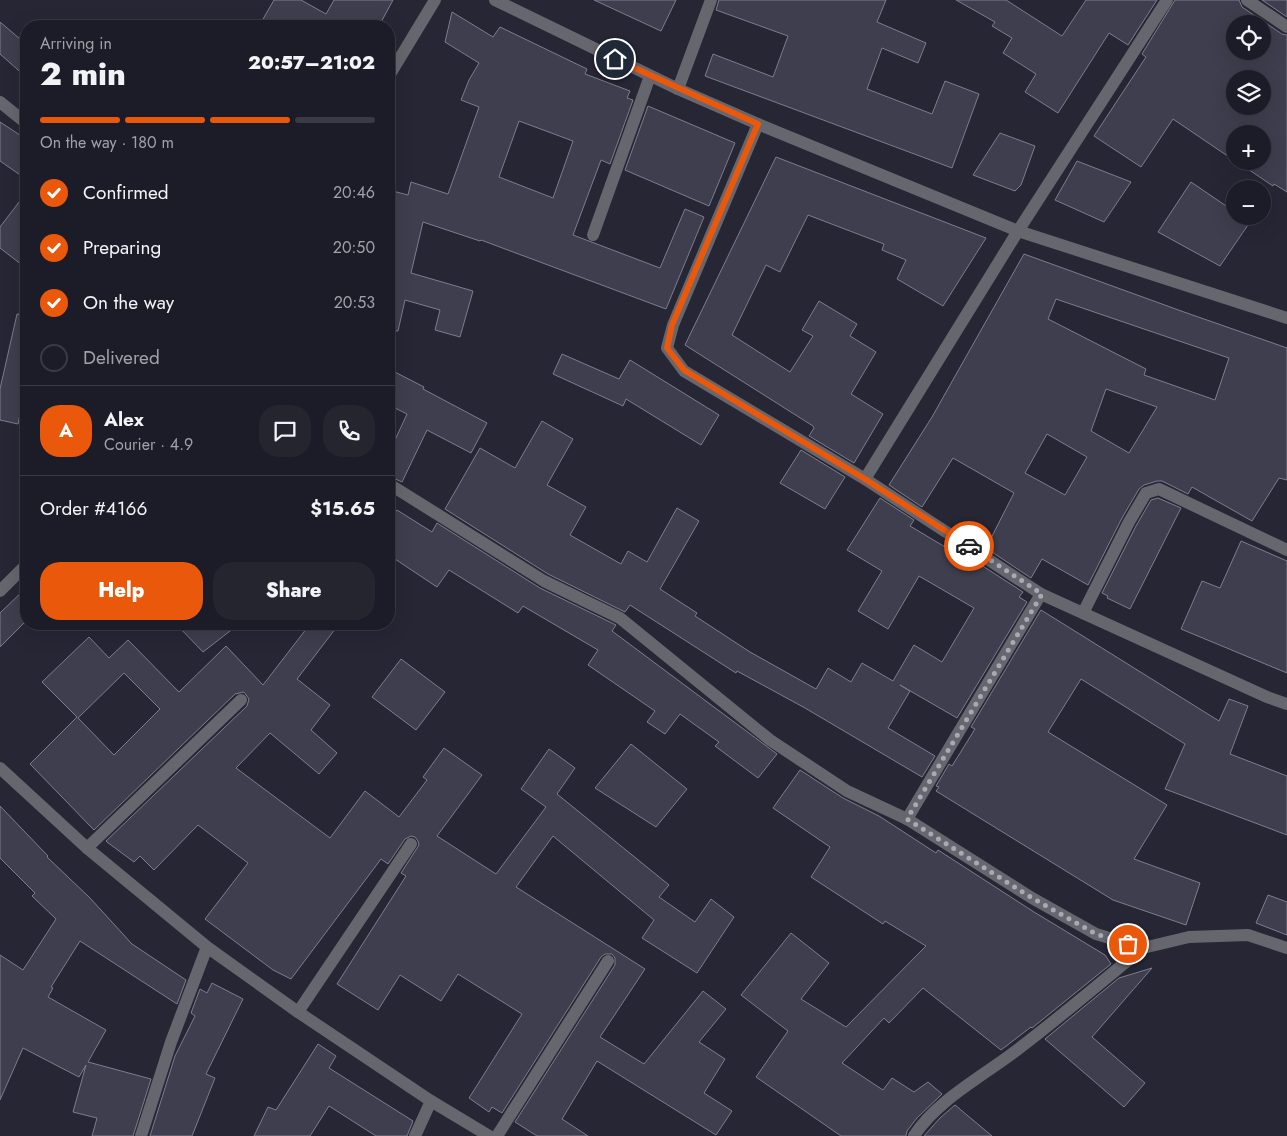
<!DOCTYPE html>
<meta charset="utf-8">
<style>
:root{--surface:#1c1c28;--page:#252530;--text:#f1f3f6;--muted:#a0a1a8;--line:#3a3a45;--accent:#ea580c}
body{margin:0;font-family:Jost,sans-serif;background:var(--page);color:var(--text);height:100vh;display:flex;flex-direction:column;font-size:19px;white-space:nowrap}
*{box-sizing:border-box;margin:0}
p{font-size:16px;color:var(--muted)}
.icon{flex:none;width:28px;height:28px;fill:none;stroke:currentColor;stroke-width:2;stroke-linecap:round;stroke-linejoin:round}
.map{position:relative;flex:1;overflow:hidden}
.side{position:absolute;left:20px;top:20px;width:375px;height:610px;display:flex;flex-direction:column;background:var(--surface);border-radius:20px;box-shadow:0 5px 20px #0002,0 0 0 1px var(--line)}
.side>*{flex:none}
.controls{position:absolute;left:1226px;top:15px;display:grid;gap:10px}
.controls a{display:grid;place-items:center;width:45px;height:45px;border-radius:50%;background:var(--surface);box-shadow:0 5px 20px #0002,0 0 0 1px var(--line);font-size:25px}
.pin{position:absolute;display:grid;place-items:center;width:42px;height:42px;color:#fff;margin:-21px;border:2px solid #fff;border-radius:50%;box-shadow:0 1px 5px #0007}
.courier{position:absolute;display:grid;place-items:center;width:50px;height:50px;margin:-25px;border:4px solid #ea580c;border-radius:50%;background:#fff;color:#222;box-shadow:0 1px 6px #0007}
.summary em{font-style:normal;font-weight:800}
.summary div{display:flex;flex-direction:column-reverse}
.summary{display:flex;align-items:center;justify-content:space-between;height:85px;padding:0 20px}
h1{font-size:32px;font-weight:800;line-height:38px}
.bar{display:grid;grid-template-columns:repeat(4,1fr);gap:8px 5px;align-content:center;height:60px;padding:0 20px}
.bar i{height:6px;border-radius:4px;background:var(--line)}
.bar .on{background:var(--accent)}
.bar p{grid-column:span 4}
.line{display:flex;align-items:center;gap:12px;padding:0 20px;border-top:1px solid var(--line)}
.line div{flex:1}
.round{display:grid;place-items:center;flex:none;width:52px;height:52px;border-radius:20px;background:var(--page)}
ol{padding:0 20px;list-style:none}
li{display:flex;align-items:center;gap:15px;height:55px}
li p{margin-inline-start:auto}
li .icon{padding:5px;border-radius:50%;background:var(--accent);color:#fff;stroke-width:4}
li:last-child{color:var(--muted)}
li i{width:28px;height:28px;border:2px solid var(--line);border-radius:50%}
.cta{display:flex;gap:10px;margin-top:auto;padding:10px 20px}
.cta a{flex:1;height:58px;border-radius:20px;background:var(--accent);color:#fff;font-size:20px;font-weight:800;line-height:58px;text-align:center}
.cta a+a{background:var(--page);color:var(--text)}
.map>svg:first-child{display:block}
.building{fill:#3e3e4e;stroke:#7c7d8f;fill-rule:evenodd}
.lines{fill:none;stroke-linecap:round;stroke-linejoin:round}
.service{stroke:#66666e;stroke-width:12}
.minor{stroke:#66666e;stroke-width:12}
.done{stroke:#a8a9b4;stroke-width:5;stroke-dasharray:0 9}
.route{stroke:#ea580c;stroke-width:6}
</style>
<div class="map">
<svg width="1287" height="1136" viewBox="0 0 1287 1136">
<rect width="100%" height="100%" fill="#262635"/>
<g class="building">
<path d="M 274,0 L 301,0 L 326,14 L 334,0 L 393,0 L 379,26 L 259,26 Z"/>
<path d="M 594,0 L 676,0 L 661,31 Z"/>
<path d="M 719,0 L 886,0 L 877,22 L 926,43 L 918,63 L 882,48 L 867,89 L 932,114 L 945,81 L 979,94 L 952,168 L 705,76 L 713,54 L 773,77 L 788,36 L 716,10 Z"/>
<path d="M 956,0 L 1006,0 L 1062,36 L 1086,0 L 1157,0 L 1128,45 L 1109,33 L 1058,113 L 1025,92 L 1036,74 L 1003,53 L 1012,38 L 992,26 L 995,22 Z"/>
<path d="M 1175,0 L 1239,0 L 1242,7 L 1282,34 L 1287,35 L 1287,192 L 1274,184 L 1273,186 L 1236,161 L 1262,161 L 1262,134 L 1235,134 L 1235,161 L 1173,119 L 1141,167 L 1094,136 L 1146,57 L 1142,54 ZM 1235,24 L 1262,24 L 1262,51 L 1235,51 ZM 1235,79 L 1262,79 L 1262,106 L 1235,106 Z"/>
<path d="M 1262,0 L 1287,0 L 1287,17 Z"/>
<path d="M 452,12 L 493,37 L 500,27 L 587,69 L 585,74 L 630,91 L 627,98 L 633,100 L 610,164 L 601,160 L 573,235 L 660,268 L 685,209 L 704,217 L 666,309 L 481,240 L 480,241 L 423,222 L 411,273 L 473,291 L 460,337 L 435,330 L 440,310 L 405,300 L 398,331 L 389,330 L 389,190 L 408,195 L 411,182 L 448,194 L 479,107 L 461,100 L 469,80 L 479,63 L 445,42 ZM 519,121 L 573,141 L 553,198 L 499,177 Z"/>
<path d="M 0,22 L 26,44 L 26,77 L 0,54 Z"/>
<path d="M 648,106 L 735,143 L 709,206 L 625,170 Z"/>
<path d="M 0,122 L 26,139 L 26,179 L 0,161 Z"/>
<path d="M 1000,133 L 1035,146 L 1021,185 L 1015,191 L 973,175 Z"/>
<path d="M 776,157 L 986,238 L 943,306 L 897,279 L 906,260 L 882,250 L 884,244 L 808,215 L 780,272 L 766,265 L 732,335 L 790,372 L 813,336 L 802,330 L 819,301 L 857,324 L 850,336 L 876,352 L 851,394 L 883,414 L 854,463 L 809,436 L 814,428 L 813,426 L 685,345 Z"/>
<path d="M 1077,161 L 1131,182 L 1104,222 L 1055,200 Z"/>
<path d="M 1191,182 L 1235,212 L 1235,216 L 1241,216 L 1250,222 L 1220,266 L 1158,232 Z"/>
<path d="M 26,193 L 26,268 L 0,248 L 0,227 Z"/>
<path d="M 1024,254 L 1184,312 L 1287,348 L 1287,480 L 1279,478 L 1252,521 L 1192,487 L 1188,494 L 1162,481 L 1157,481 L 1144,485 L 1139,489 L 1122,518 L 1088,585 L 1042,559 L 1031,578 L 986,548 L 1014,493 L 953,458 L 922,507 L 889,485 L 932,417 ZM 1056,299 L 1229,358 L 1215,400 L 1144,375 L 1146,369 L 1048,319 ZM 1106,389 L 1157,407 L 1129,453 L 1091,431 ZM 1047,434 L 1087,457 L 1065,495 L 1025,473 Z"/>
<path d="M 17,314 L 26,315 L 26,387 L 18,424 L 0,420 L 0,389 Z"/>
<path d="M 562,354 L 619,379 L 630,360 L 719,415 L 701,445 L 626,399 L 623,406 L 553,374 Z"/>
<path d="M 389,369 L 424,387 L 423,389 L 487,423 L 471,453 L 427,430 L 402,482 L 389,476 L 389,453 L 407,414 L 389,405 Z"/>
<path d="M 542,421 L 573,439 L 547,485 L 586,507 L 570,535 L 621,564 L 628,551 L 647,562 L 677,508 L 699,521 L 660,589 L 697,613 L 695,616 L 750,652 L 816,689 L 828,668 L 851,682 L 862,663 L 893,681 L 914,645 L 942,662 L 974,608 L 919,576 L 888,629 L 858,611 L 882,571 L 847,550 L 880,498 L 914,520 L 910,526 L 977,566 L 978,563 L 1023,592 L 1019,597 L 1027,602 L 957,718 L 900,685 L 910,691 L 888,728 L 935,756 L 922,777 L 805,708 L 737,671 L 736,673 L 630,605 L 625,612 L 548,574 L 445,509 L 480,448 L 515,468 Z"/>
<path d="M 801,450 L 845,477 L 825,509 L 780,483 Z"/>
<path d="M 1158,498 L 1181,508 L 1130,609 L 1107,598 L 1108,596 L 1102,593 L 1136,526 L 1151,500 Z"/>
<path d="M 397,510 L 432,532 L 437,523 L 540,588 L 616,625 L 612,631 L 777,754 L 758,778 L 715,746 L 719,742 L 680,714 L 665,734 L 647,722 L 655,711 L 588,665 L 598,650 L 523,606 L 518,613 L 449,570 L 437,587 L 389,555 L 389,520 Z"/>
<path d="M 1241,541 L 1287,561 L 1287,673 L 1181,629 L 1202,581 L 1220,588 Z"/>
<path d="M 26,588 L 26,621 L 0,647 L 0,613 Z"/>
<path d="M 1041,610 L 1219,721 L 1229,699 L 1248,706 L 1230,754 L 1287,776 L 1287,835 L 1165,789 L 1185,744 L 1081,679 L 1048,732 L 1167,805 L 1134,859 L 1200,883 L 1186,925 L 1113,900 L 936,791 L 939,787 L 936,786 L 949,764 L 952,766 L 975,729 L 971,727 Z"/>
<path d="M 176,624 L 239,624 L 203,652 Z"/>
<path d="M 310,624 L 339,624 L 297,679 L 330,705 L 311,730 L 337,753 L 319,774 L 270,733 L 236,768 L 330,838 L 365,791 L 399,817 L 427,780 L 423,777 L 444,748 L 482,775 L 437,836 L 496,874 L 546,807 L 521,789 L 549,749 L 575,768 L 557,794 L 669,885 L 659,897 L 695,922 L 711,899 L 734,917 L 697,973 L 642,938 L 654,920 L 553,836 L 516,887 L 645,969 L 600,1037 L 644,1064 L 703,991 L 726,1009 L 699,1042 L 725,1059 L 704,1093 L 732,1111 L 716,1135 L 597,1061 L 562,1119 L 588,1136 L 537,1136 L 515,1122 L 615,965 L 615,958 L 612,954 L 605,954 L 601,957 L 502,1113 L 492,1107 L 489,1112 L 469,1098 L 522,1014 L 458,974 L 441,1001 L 400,975 L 378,1010 L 337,984 L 406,876 L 401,873 L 419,845 L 418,841 L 415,837 L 411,836 L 405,839 L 388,864 L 381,859 L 291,979 L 273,970 L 205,919 L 248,863 L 198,825 L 154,870 L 140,856 L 134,862 L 107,842 L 106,841 L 247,706 L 249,699 L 244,692 L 235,694 L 94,830 L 30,764 L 77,717 L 42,682 L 89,637 L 109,658 L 128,640 L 179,692 L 226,646 L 263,685 ZM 124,673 L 160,709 L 114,755 L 78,718 Z"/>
<path d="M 401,659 L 445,692 L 416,730 L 372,697 Z"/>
<path d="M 631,744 L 687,789 L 656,827 L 595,788 Z"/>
<path d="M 800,770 L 843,798 L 879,816 L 936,853 L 938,850 L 1034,912 L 1105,955 L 1111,964 L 1032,1028 L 1031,1027 L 1001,1050 L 923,988 L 889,1023 L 884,1018 L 842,1063 L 883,1090 L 892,1078 L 914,1092 L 928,1082 L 942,1094 L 917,1118 L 907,1131 L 906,1136 L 841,1136 L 756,1077 L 788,1031 L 741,995 L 791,933 L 829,963 L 801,999 L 846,1027 L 926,946 L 885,921 L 883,924 L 811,877 L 830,847 L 773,808 Z"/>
<path d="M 0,806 L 48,856 L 47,857 L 90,898 L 132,944 L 186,980 L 177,1004 L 80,941 L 51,987 L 53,988 L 48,997 L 106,1030 L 88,1062 L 151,1079 L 133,1136 L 92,1136 L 97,1118 L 73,1112 L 86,1065 L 79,1077 L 23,1048 L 0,1100 L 0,955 L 23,970 L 56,919 L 32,896 L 35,893 L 0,858 Z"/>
<path d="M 1268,895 L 1287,902 L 1287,935 L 1256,923 Z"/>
<path d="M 1152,968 L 1092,1037 L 1145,1083 L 1124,1107 L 1045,1039 L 1119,978 Z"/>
<path d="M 212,983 L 243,999 L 206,1074 L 215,1078 L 192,1136 L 150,1136 L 175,1056 L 195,1016 L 191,1013 L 200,989 L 207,993 Z"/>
<path d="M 318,1044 L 336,1056 L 329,1068 L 413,1121 L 407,1136 L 376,1136 L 329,1106 L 310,1136 L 254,1136 L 268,1107 L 276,1110 Z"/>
<path d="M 955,1105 L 992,1136 L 924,1136 L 940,1118 Z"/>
</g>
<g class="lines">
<g class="service">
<path d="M 593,235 L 650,76"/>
<path d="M 141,1136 L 171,1042 L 207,947"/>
<path d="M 415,1136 L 431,1101"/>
</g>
<g class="minor">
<path d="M 495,0 L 678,89 L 758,124 L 1018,231 L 1287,318"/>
<path d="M 1247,0 L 1287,27"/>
<path d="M 389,76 L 435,0"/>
<path d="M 678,89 L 711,0"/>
<path d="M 0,102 L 26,123"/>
<path d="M 758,124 L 673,325 L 667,348 L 684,371 L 865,479"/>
<path d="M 389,484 L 544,581 L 620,618 L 770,740 L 847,791 L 907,819 L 1032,898 L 1096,934 L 1143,948 L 1189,937 L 1248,935 L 1287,948"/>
<path d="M 0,591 L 26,565"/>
<path d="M 1041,594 L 1267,697 L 1287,704"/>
<path d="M 1083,613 L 1129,522 L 1146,493 L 1159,489 L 1287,550"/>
<path d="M 0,768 L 87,848 L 207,947 L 298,1012 L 431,1101 L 489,1136"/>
<path d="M 907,819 L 1041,594 L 865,479 L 1018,231 L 1167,0"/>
<path d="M 87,848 L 241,700"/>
<path d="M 298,1012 L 411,844"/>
<path d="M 497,1136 L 608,961"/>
<path d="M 914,1136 C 935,1102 981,1077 1013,1053 C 1057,1020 1100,983 1143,948"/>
</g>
</g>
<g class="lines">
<path class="done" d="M 969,546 L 1042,594 L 907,819 L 1032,898 L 1096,934 L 1128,944"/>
<path class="route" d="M 615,59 L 758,124 L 672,325 L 667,348 L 684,370 L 865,479 L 969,546"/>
</g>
</svg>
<div class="controls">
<a><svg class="icon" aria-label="locate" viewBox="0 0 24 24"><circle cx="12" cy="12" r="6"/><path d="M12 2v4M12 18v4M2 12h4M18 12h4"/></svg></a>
<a><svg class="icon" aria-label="layers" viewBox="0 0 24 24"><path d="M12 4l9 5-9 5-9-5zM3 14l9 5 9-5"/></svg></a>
<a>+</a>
<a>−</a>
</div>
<div class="pin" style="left:1128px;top:944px;background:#ea580c"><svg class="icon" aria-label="bag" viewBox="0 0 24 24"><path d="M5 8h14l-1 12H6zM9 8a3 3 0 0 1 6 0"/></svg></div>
<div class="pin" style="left:615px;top:59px;background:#1f2937"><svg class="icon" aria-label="home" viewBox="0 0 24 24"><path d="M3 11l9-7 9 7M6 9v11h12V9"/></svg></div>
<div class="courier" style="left:969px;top:546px"><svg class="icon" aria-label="car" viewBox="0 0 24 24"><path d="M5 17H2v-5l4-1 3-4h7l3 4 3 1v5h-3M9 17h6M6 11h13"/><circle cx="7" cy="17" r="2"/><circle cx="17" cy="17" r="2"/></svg></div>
<section class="side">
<div class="summary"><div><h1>2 min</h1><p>Arriving in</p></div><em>20:57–21:02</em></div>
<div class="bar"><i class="on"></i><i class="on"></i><i class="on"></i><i></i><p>On the way · 180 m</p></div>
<ol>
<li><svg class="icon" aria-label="check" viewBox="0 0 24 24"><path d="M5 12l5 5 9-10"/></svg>Confirmed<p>20:46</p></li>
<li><svg class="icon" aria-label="check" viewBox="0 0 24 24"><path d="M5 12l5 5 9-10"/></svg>Preparing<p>20:50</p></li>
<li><svg class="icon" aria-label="check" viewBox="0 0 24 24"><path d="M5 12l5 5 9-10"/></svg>On the way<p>20:53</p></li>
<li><i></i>Delivered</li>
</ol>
<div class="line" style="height:90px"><b class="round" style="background:var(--accent);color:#fff">A</b><div><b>Alex</b><p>Courier · 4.9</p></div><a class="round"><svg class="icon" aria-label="chat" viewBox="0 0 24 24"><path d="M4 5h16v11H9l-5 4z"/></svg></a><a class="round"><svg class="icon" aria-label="phone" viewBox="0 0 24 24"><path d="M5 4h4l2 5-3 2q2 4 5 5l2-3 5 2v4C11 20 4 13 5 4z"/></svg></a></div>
<div class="line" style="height:65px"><div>Order #4166</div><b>$15.65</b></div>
<div class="cta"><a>Help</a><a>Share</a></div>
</section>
</div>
